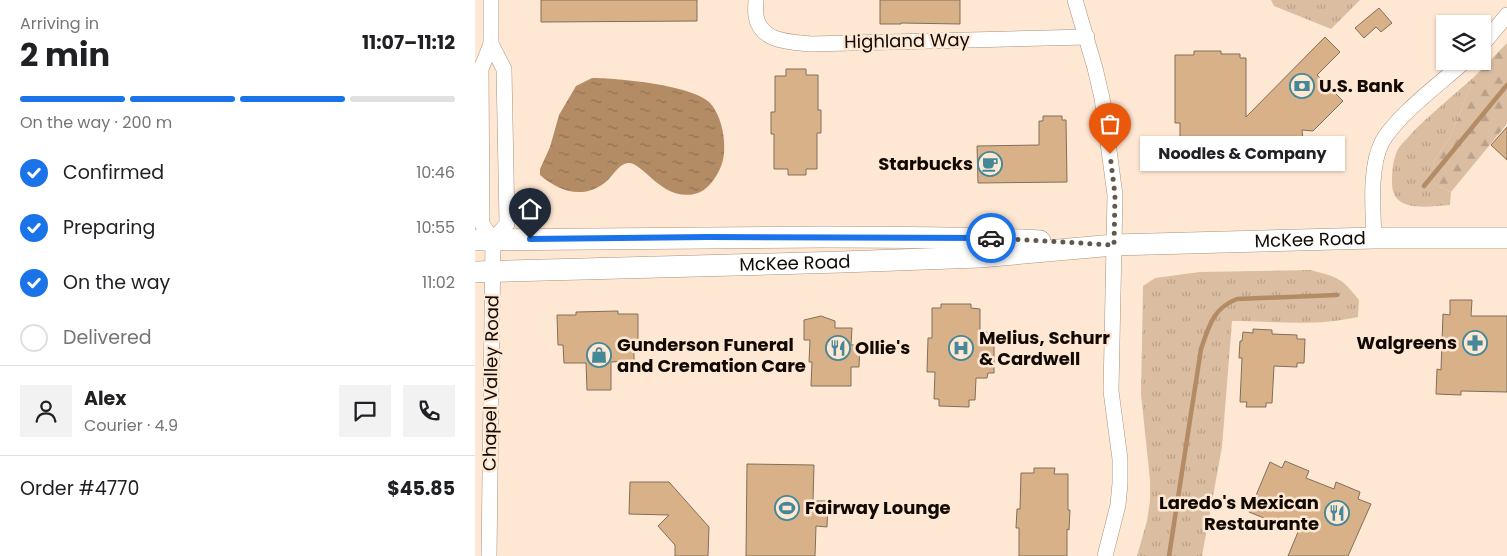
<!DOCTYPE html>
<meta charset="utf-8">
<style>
:root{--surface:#fff;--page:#f2f2f2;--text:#202124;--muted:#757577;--line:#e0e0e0;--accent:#1a73e8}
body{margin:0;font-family:Poppins,sans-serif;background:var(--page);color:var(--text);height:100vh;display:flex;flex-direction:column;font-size:19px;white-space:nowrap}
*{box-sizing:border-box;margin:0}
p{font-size:16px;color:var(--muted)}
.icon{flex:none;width:28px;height:28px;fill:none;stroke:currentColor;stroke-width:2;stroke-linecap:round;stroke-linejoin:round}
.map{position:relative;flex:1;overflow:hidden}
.sheet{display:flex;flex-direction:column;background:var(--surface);width:475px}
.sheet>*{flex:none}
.fabs{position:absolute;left:961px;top:15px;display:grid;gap:10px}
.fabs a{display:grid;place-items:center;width:55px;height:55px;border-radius:0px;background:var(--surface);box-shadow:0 1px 4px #0004;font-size:25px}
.pin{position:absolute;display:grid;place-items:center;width:42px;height:42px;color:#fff;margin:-51px -21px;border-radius:50% 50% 50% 0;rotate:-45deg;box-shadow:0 0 5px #0007}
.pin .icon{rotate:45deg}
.courier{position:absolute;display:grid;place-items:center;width:50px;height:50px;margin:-25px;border:4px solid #1a73e8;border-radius:50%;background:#fff;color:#222;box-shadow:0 1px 6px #0007}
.bubble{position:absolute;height:35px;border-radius:0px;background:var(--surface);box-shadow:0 1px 4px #0004;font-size:16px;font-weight:700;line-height:35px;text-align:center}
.summary em{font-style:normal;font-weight:700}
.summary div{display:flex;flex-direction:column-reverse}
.summary{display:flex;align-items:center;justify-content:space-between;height:85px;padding:0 20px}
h1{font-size:32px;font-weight:700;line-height:38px}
.bar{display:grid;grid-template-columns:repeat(4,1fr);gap:8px 5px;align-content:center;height:60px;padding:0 20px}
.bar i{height:6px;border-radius:4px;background:var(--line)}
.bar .selected{background:var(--accent)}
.bar p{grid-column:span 4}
.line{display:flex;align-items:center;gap:12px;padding:0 20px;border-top:1px solid var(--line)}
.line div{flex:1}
.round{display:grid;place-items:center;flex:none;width:52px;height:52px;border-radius:0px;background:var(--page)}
ol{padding:0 20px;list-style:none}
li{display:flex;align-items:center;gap:15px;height:55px}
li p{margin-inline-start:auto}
li .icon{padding:5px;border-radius:50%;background:var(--accent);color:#fff;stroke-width:4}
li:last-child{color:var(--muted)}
li i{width:28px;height:28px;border:2px solid var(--line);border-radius:50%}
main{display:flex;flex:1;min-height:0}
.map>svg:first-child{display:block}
.grass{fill:url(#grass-tufts)}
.forest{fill:url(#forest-firs)}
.water{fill:url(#water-ripples)}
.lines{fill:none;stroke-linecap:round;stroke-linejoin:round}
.stream{stroke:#b38c65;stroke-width:4.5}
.building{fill:#d9b189;stroke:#816e5b}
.minor-casing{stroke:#a7927e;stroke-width:16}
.secondary-casing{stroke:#a7927e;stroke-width:22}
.minor{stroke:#fff;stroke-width:15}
.secondary{stroke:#fff;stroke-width:21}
.done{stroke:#64584c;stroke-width:5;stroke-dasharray:0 9}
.route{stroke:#1a73e8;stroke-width:6}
.labels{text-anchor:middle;stroke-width:5;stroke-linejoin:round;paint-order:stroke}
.street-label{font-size:18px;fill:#110a04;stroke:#ffe8d3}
.poi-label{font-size:18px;font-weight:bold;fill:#110a04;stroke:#ffe8d3;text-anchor:start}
</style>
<main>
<section class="sheet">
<div class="summary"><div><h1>2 min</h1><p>Arriving in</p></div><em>11:07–11:12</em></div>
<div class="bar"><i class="selected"></i><i class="selected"></i><i class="selected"></i><i></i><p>On the way · 200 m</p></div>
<ol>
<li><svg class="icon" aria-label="check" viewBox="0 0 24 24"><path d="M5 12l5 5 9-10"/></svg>Confirmed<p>10:46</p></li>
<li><svg class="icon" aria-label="check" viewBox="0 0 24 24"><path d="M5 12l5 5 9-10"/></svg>Preparing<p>10:55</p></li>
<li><svg class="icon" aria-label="check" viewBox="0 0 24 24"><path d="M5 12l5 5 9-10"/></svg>On the way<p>11:02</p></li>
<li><i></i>Delivered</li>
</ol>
<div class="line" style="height:90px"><a class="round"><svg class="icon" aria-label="person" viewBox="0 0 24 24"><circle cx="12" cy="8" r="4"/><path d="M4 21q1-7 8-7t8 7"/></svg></a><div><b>Alex</b><p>Courier · 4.9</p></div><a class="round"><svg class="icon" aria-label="chat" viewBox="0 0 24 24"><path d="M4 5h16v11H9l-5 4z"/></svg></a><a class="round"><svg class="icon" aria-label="phone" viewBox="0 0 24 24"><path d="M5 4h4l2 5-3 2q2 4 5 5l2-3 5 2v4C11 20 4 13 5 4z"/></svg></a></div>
<div class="line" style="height:65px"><div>Order #4770</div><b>$45.85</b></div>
</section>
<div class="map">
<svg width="1032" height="556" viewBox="0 0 1032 556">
<defs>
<pattern id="grass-tufts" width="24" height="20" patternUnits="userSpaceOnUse" patternTransform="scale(1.25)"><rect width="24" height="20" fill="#dbbda1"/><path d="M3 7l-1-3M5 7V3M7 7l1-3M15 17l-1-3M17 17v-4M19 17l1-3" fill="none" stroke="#bba189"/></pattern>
<pattern id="forest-firs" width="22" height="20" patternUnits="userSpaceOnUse" patternTransform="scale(1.25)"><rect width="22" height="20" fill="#dbbda1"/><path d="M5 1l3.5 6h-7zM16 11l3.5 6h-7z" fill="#bba189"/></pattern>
<pattern id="water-ripples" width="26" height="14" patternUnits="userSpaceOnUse" patternTransform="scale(1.25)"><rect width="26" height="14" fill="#b38c65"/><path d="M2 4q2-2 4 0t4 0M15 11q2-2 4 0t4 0" fill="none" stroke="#907151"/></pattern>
</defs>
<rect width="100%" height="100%" fill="#ffe8d3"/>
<g class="grass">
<path d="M 796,0 L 885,0 L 856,29 L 799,6 Z"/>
<path d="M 999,77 L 976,136 L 958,162 L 959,184 L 976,192 L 975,205 C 954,206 917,214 917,183 C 917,170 918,160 923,149 C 926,144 932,139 936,134 C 955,114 978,96 999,77 Z"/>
<path d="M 836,270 C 864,278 866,277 884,300 L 883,317 C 838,327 801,321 757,321 L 747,447 L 727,556 L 662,556 L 672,521 L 675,501 L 675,480 L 666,394 L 668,286 L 680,278 L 725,272 Z"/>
</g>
<path class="forest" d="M 1032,43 L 1032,124 L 976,192 L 959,184 L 958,162 L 976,136 L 999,77 Z"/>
<path class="water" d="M 117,78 C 142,78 218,85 235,103 C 247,116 252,143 248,160 C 245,172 235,189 223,193 C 188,204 169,162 153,163 C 144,164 139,174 133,180 C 111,200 86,193 65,175 L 65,169 L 75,147 L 84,115 L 101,86 Z"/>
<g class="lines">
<g class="stream">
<path d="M 949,186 L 1032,85"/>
<path d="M 694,556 L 726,349 C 734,326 738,308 762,299 L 862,295"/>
</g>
</g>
<g class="building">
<path d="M 66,0 L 222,0 L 222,21 L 66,22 Z"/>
<path d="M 405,0 L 485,0 L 485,24 L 426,23 L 426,24 L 405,24 Z"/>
<path d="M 904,8 L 917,23 L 906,32 L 901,27 L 889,38 L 880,28 Z"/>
<path d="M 850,37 L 865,52 L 842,75 L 868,101 L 838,131 L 827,130 L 828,140 L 771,139 L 771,148 L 705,148 L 705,123 L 700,123 L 700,55 L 719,55 L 719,51 L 746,51 L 746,54 L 765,54 L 765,58 L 771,58 L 771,117 Z"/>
<path d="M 311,69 L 331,69 L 331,75 L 343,75 L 343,110 L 346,110 L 346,133 L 342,133 L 342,169 L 331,169 L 331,175 L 313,175 L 313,169 L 299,169 L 299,134 L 296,134 L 296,112 L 300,112 L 300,76 L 311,76 Z"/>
<path d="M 568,116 L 587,116 L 587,120 L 591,120 L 592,182 L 503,183 L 502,146 L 564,145 L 564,121 L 568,121 Z"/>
<path d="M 1032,127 L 1032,160 L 1016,145 Z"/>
<path d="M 975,300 L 997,300 L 996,316 L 1032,316 L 1032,392 L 986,391 L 986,395 L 961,394 L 962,369 L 966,370 L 968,314 L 975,315 Z"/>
<path d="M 466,304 L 496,304 L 496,308 L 505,309 L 505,332 L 512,332 L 512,338 L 519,338 L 519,373 L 513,373 L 512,378 L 501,378 L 500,400 L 494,400 L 494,407 L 464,406 L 464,399 L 459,399 L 460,372 L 452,372 L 453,338 L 457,338 L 457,308 L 466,308 Z"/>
<path d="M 143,311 L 143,314 L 163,314 L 163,344 L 159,344 L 159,361 L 136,362 L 136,390 L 112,390 L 111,363 L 89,363 L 88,345 L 83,345 L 82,315 L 101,315 L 101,312 Z"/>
<path d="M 346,316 L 360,321 L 360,328 L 377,328 L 376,345 L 385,345 L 384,367 L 376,367 L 376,386 L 336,386 L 337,362 L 334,362 L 335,340 L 329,340 L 329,320 Z"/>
<path d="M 778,329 L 797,330 L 797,334 L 822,335 L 822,339 L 830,339 L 829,363 L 822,363 L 822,367 L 799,366 L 797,403 L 791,403 L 791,407 L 771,407 L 772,402 L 765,402 L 767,358 L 764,358 L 765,341 L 767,341 L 768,332 L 778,333 Z"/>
<path d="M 810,461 L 834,471 L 831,478 L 859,489 L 861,482 L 885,492 L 883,499 L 896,504 L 873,556 L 813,556 L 823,532 L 774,512 L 795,462 L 807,468 Z"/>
<path d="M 272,464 L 339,465 L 338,501 L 353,501 L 352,527 L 341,526 L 340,556 L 271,556 Z"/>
<path d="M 559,468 L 580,468 L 579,474 L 593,474 L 593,510 L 595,510 L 594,530 L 592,529 L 592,556 L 544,556 L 544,528 L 541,528 L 542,509 L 545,509 L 546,473 L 559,473 Z"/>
<path d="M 155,482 L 194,482 L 234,527 L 233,556 L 200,556 L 200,545 L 183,526 L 194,515 L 154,514 Z"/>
</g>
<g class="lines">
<defs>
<g id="minor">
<path d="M 281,0 C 281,5 280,11 281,16 C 285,42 315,42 336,44 L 612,37"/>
<path d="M 600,0 L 620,68 L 627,98 L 640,195 L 636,391 L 645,459 L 645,483 L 643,505 L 630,556"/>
<path d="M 16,44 L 29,69 L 32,224 L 18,240"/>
<path d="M 1008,44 L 1032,15"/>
<path d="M 899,238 C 898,209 894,168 907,142 C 922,115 966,83 990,61"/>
<path d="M 14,556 L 18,240 L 7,224 L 6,69 L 16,44 L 16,0"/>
</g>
<g id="secondary">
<path d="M 0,240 C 116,239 232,237 349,237 C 421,237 493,237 565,241"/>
<path id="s1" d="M 0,272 L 367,262 L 505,257 L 639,245 L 899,238 L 1032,238"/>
</g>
</defs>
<use href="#minor" class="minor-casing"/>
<use href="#secondary" class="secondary-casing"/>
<use href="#minor" class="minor"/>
<use href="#secondary" class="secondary"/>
</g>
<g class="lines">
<path class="done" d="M 516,238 L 639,245 L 640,195 L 635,154"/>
<path class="route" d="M 55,239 L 233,237 L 516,238"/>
</g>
<defs>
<symbol id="bank-ring" viewBox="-11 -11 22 22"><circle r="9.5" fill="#ffe8d3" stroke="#458898" stroke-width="1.5"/><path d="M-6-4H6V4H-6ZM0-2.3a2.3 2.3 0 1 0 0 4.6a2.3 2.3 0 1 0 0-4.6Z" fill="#458898"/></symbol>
<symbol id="cafe-ring" viewBox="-11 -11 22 22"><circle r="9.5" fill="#ffe8d3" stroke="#458898" stroke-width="1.5"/><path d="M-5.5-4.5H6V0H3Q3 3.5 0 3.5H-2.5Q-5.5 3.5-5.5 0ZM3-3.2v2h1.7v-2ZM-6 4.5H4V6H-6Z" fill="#458898"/></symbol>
<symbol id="pharmacy-ring" viewBox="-11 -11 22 22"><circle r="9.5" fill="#ffe8d3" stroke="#458898" stroke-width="1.5"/><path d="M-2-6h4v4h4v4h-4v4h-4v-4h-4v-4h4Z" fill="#458898"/></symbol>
<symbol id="restaurant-ring" viewBox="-11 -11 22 22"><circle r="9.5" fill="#ffe8d3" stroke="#458898" stroke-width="1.5"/><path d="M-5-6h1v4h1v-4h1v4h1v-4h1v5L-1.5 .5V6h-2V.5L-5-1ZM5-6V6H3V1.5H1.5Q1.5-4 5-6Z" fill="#458898"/></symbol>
<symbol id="hospital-ring" viewBox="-11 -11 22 22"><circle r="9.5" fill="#ffe8d3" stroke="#458898" stroke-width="1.5"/><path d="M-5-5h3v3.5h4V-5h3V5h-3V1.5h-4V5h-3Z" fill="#458898"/></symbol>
<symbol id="shop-ring" viewBox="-11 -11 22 22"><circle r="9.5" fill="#ffe8d3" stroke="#458898" stroke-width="1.5"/><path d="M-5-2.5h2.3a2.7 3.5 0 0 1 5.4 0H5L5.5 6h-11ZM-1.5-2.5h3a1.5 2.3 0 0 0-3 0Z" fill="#458898"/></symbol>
<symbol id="stadium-ring" viewBox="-11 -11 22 22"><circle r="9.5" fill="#ffe8d3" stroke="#458898" stroke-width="1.5"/><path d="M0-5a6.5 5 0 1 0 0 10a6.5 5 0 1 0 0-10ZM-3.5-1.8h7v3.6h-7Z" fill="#458898"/></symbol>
</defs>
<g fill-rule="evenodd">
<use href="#bank-ring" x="813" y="72" width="28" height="28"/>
<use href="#cafe-ring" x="501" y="150" width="28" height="28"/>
<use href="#pharmacy-ring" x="986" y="329" width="28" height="28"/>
<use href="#restaurant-ring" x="349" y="334" width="28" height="28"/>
<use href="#hospital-ring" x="472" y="334" width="28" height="28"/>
<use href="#shop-ring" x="110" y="341" width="28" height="28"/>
<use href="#stadium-ring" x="298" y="494" width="28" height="28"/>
<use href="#restaurant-ring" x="848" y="499" width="28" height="28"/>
</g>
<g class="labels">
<g class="street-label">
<text transform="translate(432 41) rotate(-1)" y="6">Highland Way</text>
<text dy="6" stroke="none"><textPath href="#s1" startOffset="836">McKee Road</textPath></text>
<text dy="6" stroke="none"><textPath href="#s1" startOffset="320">McKee Road</textPath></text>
<text transform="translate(16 383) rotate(-89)" y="6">Chapel Valley Road</text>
</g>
<g class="poi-label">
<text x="844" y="92">U.S. Bank</text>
<text x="498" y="170" text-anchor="end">Starbucks</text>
<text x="504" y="344">Melius, Schurr<tspan x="504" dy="21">&amp; Cardwell</tspan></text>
<text x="982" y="349" text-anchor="end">Walgreens</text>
<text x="142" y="351">Gunderson Funeral<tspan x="142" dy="21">and Cremation Care</tspan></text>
<text x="380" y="354">Ollie's</text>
<text x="844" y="509" text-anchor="end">Laredo's Mexican<tspan x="844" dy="21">Restaurante</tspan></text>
<text x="330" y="514">Fairway Lounge</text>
</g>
</g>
</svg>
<div class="fabs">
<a><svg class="icon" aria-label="layers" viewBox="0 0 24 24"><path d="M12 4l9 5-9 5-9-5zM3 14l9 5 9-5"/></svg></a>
</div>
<div class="pin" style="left:635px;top:154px;background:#ea580c"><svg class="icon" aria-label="bag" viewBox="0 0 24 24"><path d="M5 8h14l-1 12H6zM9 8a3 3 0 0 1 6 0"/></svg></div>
<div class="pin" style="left:55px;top:239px;background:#1f2937"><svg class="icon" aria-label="home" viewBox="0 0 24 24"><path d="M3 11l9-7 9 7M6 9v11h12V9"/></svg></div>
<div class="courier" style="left:516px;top:238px"><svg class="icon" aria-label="car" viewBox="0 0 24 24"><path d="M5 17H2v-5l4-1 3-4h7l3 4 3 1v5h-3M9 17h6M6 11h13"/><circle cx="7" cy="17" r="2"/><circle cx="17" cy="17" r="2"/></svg></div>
<div class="bubble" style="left:665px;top:136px;width:205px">Noodles &amp; Company</div>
</div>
</main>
